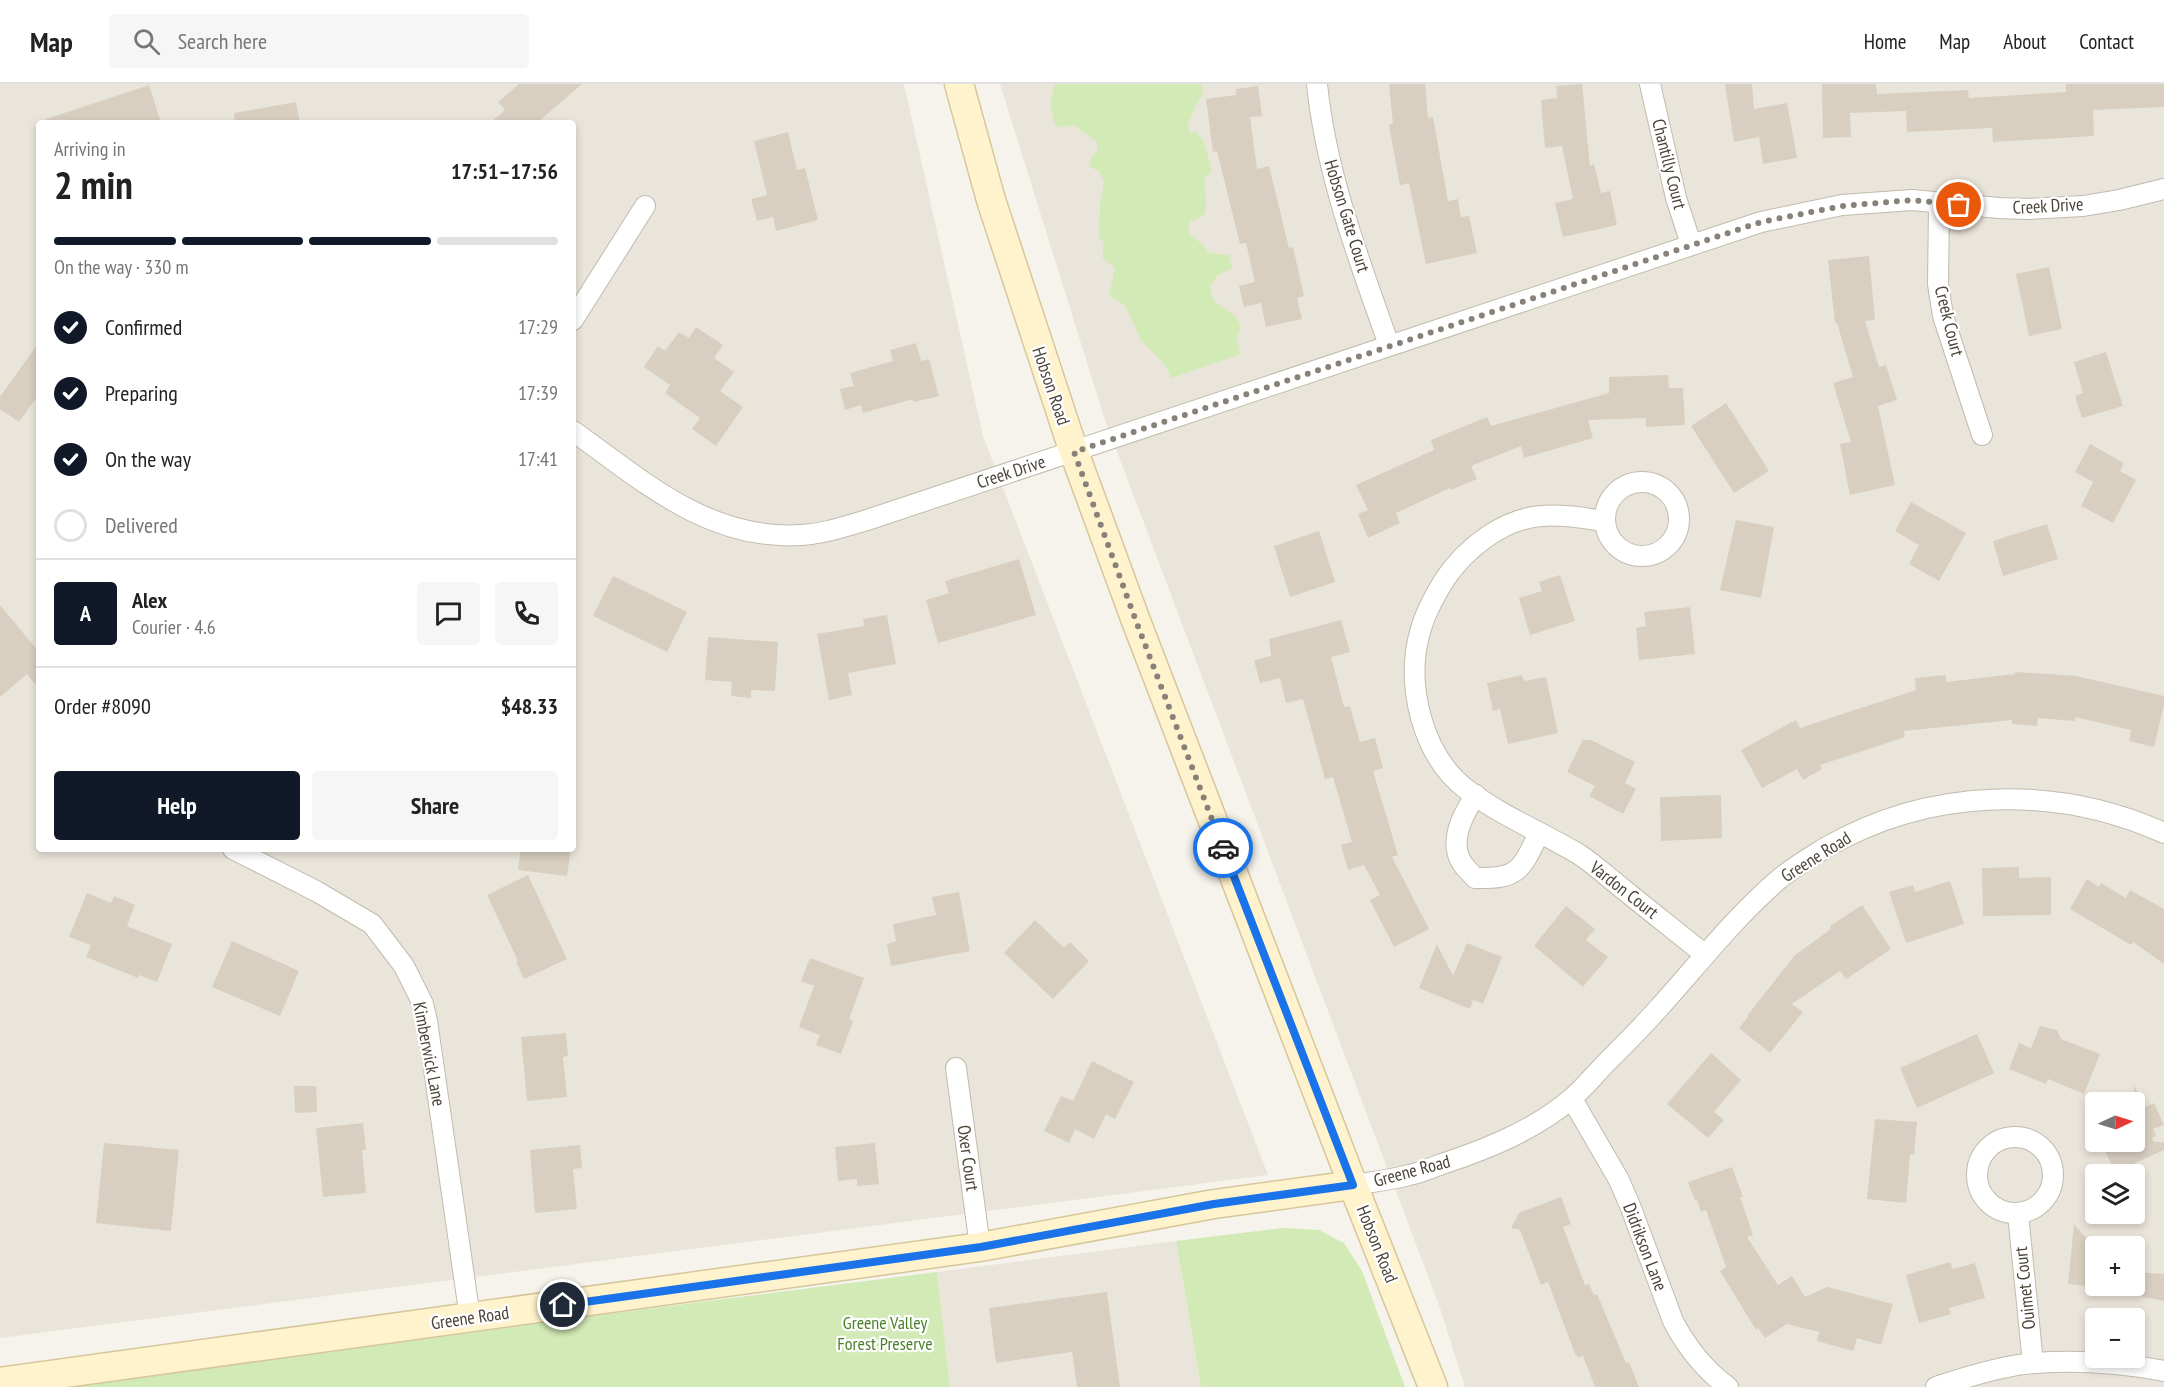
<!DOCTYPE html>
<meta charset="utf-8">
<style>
:root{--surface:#fff;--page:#f6f6f6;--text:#222;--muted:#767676;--line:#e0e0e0;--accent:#111827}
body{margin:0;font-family:"PT Sans Narrow",sans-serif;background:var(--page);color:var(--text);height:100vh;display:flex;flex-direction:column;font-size:22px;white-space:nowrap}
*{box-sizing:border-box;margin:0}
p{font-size:20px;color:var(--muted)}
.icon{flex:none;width:33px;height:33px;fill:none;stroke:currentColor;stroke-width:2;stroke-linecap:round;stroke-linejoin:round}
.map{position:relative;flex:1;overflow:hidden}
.drawer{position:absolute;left:36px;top:36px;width:540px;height:732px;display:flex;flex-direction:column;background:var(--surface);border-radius:6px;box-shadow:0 3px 9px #0003}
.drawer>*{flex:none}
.needle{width:39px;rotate:86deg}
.controls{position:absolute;left:2085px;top:1008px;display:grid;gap:12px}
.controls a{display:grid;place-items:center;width:60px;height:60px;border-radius:6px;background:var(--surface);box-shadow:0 3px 9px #0003;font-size:30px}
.pin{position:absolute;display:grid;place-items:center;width:51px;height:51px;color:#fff;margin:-26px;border:3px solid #fff;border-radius:50%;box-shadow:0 2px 6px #0007}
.courier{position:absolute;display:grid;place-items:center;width:60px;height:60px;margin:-30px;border:4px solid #1a73e8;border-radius:50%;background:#fff;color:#222;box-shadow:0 2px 8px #0007}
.head em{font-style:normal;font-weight:800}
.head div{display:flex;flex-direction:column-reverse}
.head{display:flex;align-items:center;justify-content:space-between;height:102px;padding:0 18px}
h1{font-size:39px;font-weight:800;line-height:45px}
.bar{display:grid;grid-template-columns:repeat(4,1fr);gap:9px 6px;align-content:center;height:72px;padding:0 18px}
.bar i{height:8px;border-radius:4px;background:var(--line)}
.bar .selected{background:var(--accent)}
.bar p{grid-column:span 4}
.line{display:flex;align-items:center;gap:15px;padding:0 18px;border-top:2px solid var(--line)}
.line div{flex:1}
.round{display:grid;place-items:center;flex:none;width:63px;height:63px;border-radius:6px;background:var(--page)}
ol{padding:0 18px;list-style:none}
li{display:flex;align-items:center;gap:18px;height:66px}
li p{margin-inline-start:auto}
li .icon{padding:6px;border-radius:50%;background:var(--accent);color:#fff;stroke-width:4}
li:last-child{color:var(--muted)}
li i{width:33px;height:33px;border:3px solid var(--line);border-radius:50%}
.cta{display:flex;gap:12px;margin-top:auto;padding:12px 18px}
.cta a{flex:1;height:69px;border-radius:6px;background:var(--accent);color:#fff;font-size:24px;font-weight:800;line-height:69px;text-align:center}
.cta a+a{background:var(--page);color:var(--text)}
header{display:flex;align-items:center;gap:36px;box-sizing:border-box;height:84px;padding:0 30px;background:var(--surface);border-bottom:2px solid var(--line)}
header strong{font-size:28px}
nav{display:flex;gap:33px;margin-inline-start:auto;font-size:21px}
.search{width:420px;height:54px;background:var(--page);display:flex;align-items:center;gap:15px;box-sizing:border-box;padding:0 21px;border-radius:6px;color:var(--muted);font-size:22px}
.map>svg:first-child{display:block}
.residential{fill:#eae5da;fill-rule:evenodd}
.green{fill:#d2eab5}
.building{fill:#d8cfc1}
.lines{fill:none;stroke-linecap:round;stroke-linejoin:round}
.street-casing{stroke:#c2bbae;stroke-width:22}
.secondary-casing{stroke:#d6c79b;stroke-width:31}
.street{stroke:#fff;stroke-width:20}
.secondary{stroke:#fff3cd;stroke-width:28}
.done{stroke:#878178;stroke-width:6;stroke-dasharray:0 10.8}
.route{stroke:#1a73e8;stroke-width:8}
.labels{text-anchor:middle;stroke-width:4.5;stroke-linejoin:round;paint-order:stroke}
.street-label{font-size:18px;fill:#4b4439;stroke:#fff}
.park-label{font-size:18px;fill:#4a7f2a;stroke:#fff}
</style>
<header>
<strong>Map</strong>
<div class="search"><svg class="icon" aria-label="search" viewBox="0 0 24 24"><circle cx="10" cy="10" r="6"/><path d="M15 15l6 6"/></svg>Search here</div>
<nav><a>Home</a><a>Map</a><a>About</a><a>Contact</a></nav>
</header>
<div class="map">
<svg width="2164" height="1303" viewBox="0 0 2164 1303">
<rect width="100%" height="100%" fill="#f6f3ec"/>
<g class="residential">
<path d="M 0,0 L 904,0 L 983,352 L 1268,1091 L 0,1254 ZM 39,39 L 573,39 L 573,765 L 39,765 Z"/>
<path d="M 1000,0 L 2164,0 L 2164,1303 L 1465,1303 L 1440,1224 L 1104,333 ZM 2096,1018 L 2134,1018 L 2134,1058 L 2096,1058 ZM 2096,1090 L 2134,1090 L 2134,1130 L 2096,1130 ZM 2096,1162 L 2134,1162 L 2134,1202 L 2096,1202 ZM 2096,1234 L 2134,1234 L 2134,1274 L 2096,1274 Z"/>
<path d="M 1176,1157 L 1201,1303 L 950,1303 L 937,1188 Z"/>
</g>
<g class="green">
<path d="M 1055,0 L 1201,0 L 1203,11 C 1194,20 1194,31 1187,41 L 1190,49 L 1196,48 L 1202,54 L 1206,65 L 1212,88 L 1205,93 C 1204,102 1209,126 1203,132 C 1200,134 1193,136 1190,138 L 1188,147 C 1194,156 1203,158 1208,168 L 1224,171 L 1229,171 L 1232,184 L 1218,191 L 1210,202 L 1213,216 L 1236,233 L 1241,242 L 1237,254 L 1241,270 L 1171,294 L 1165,281 L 1141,256 L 1125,221 L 1109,212 L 1115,184 L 1102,173 L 1104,159 L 1099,153 L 1100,120 L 1104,97 L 1099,87 L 1089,83 L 1091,74 L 1098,66 L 1096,57 L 1073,41 L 1058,44 C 1049,31 1050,14 1055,0 Z"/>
<path d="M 1283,1144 L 1319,1146 L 1344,1159 L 1362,1187 L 1405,1303 L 1201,1303 L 1176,1157 Z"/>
<path d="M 937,1188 L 950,1303 L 71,1303 L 622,1228 Z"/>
</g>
<g class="building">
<path d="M 519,0 L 582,0 L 537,39 L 490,39 L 505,26 L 498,18 Z"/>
<path d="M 1389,0 L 1425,0 L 1428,34 L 1433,33 L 1448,117 L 1458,115 L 1461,133 L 1469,132 L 1477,169 L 1426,180 L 1409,99 L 1400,101 L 1389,41 L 1393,40 Z"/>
<path d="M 1582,0 L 1590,82 L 1594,80 L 1601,109 L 1610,107 L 1617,141 L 1563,153 L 1555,119 L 1573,115 L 1562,62 L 1545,64 L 1541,16 L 1557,14 L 1556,2 Z"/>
<path d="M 1725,0 L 1752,0 L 1754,25 L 1787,19 L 1797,74 L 1763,80 L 1759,53 L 1734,58 Z"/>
<path d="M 1822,0 L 1876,0 L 1877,10 L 1968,6 L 1969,14 L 2066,8 L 2066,0 L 2164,0 L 2164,23 L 2093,26 L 2094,52 L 1993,58 L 1992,44 L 1907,48 L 1906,27 L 1850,29 L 1851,53 L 1823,54 Z"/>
<path d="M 149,1 L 161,39 L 46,39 L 46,35 Z"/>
<path d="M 1258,2 L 1262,32 L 1250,33 L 1257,85 L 1269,82 L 1289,164 L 1293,163 L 1304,212 L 1297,214 L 1302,235 L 1266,243 L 1261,219 L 1244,223 L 1239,202 L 1255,198 L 1246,159 L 1240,160 L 1217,67 L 1213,68 L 1206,15 L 1236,11 L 1236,5 Z"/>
<path d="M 296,18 L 300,39 L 235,39 L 234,29 Z"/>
<path d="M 788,48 L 797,86 L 805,84 L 818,136 L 776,147 L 773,133 L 757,137 L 751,115 L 767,111 L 754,57 Z"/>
<path d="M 1869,172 L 1875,236 L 1865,237 L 1879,283 L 1886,281 L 1897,316 L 1878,322 L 1895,401 L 1850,411 L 1840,360 L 1851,358 L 1833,299 L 1853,293 L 1837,239 L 1835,239 L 1828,176 Z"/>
<path d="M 2049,183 L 2062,245 L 2029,252 L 2016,190 Z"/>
<path d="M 696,243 L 723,261 L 714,274 L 734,288 L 720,307 L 743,323 L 716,362 L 692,345 L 700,334 L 665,309 L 670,301 L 644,283 L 658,262 L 665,267 L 679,248 L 689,254 Z"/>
<path d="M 39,258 L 39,310 L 19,338 L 0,325 L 0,313 Z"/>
<path d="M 916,259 L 921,277 L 929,275 L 939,312 L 914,318 L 913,315 L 863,329 L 861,321 L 845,326 L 840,305 L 854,302 L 850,289 L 893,277 L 890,266 Z"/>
<path d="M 2106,268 L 2123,322 L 2082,334 L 2075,312 L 2083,309 L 2074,278 Z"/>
<path d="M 1668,291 L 1669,304 L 1683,304 L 1685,341 L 1646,343 L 1646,334 L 1588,336 L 1593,354 L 1524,374 L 1521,362 L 1471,382 L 1477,395 L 1451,406 L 1450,404 L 1396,429 L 1400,439 L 1368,454 L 1358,430 L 1368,426 L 1356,401 L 1434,366 L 1431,356 L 1487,333 L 1491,342 L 1609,309 L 1609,293 Z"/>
<path d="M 1726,319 L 1769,387 L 1734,409 L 1691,342 Z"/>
<path d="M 2090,360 L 2124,379 L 2120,387 L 2136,396 L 2113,439 L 2081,422 L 2093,398 L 2075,388 Z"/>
<path d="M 1911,418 L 1966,449 L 1939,497 L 1909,480 L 1919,461 L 1895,447 Z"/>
<path d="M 1736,436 L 1774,443 L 1761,514 L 1720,506 Z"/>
<path d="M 2047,440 L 2058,475 L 2003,492 L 1993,457 Z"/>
<path d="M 1319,447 L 1335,498 L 1290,513 L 1274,462 Z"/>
<path d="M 1019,475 L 1036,531 L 938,559 L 926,516 L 949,509 L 945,497 Z"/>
<path d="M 1560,491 L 1575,537 L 1530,551 L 1519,514 L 1542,507 L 1539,498 Z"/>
<path d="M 613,492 L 687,528 L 667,568 L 593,532 Z"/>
<path d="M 0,521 L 39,568 L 39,605 L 27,590 L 0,613 Z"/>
<path d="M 1690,523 L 1695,570 L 1639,576 L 1636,544 L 1646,542 L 1644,528 Z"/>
<path d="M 887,531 L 896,580 L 848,589 L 852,611 L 829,616 L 817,550 L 864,542 L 863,535 Z"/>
<path d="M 1341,536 L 1350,568 L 1331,573 L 1344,623 L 1350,622 L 1360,658 L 1375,654 L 1383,684 L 1373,687 L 1398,771 L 1392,773 L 1429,845 L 1394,863 L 1370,816 L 1380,811 L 1364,781 L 1348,786 L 1341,761 L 1352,758 L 1333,693 L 1325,695 L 1303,615 L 1286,619 L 1280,594 L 1260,599 L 1254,576 L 1271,572 L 1269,555 Z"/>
<path d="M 708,553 L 778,558 L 775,607 L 751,606 L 751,614 L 731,612 L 732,598 L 705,596 Z"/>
<path d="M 2015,588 L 2076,592 L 2164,612 L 2164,621 L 2154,663 L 2129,657 L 2131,646 L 2075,633 L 2075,637 L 2038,634 L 2037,642 L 2012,640 L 2012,636 L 1904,647 L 1905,653 L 1820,681 L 1822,685 L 1803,696 L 1797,685 L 1762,704 L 1741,666 L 1796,636 L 1800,644 L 1916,606 L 1915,594 L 1946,591 L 1946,598 L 2015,590 Z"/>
<path d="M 1522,591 L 1524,597 L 1546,593 L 1558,649 L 1508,660 L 1500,625 L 1493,627 L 1487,599 Z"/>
<path d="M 1583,656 L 1591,656 L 1635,678 L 1625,699 L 1636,705 L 1623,730 L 1589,712 L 1595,702 L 1567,688 Z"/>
<path d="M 1721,711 L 1722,754 L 1661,757 L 1660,713 Z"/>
<path d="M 521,765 L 571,765 L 567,792 L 518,786 Z"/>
<path d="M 2019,783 L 2019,794 L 2051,793 L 2051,831 L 1983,832 L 1982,784 Z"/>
<path d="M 528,791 L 567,875 L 524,895 L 516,878 L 518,877 L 487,811 Z"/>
<path d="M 2087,795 L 2099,803 L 2101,799 L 2126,814 L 2130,806 L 2164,825 L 2164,880 L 2133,858 L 2131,861 L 2070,825 Z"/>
<path d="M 1950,797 L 1964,840 L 1906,859 L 1889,808 L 1913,801 L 1915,808 Z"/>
<path d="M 959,808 L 970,867 L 891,882 L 887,860 L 896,857 L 893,840 L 936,831 L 932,813 Z"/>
<path d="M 87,809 L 111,819 L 114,812 L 135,821 L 127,842 L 172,860 L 157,898 L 139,891 L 138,894 L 86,873 L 91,861 L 69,853 Z"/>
<path d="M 1862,821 L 1891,865 L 1846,895 L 1840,887 L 1792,920 L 1803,928 L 1770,969 L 1739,944 L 1748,933 L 1747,932 L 1795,871 L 1831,845 L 1830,842 Z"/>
<path d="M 1566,822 L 1595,845 L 1586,856 L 1608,873 L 1583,903 L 1534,862 Z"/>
<path d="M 1035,836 L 1064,864 L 1070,858 L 1089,877 L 1053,915 L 1004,869 Z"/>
<path d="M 232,857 L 299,887 L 280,932 L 212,903 Z"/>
<path d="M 1467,859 L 1502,873 L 1483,920 L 1473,916 L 1470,925 L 1419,904 L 1437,860 L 1453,892 Z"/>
<path d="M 810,874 L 864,894 L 849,935 L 853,937 L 841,970 L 816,961 L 820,951 L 799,943 L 814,902 L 801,897 Z"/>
<path d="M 2040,942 L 2057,946 L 2061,955 L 2100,970 L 2084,1010 L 2048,995 L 2046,1000 L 2009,985 L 2019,959 L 2031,964 Z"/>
<path d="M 566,949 L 568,972 L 563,973 L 567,1013 L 527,1017 L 521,953 Z"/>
<path d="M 1977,950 L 1994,989 L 1917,1024 L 1900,984 Z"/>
<path d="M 1711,969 L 1741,996 L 1714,1028 L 1724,1036 L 1708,1054 L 1667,1020 Z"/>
<path d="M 1092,977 L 1134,998 L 1115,1035 L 1106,1030 L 1094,1055 L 1075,1045 L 1069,1059 L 1044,1047 L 1061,1012 L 1073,1017 Z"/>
<path d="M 2134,1001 L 2144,1024 L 2154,1019 L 2164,1041 L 2153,1045 L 2156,1052 L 2152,1054 L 2154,1058 L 2164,1058 L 2164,1066 L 2115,1088 L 2101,1058 L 2134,1058 Z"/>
<path d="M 294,1002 L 316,1002 L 317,1028 L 295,1029 Z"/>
<path d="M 1875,1035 L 1917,1038 L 1914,1071 L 1910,1070 L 1906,1119 L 1867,1115 Z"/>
<path d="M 363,1039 L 366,1066 L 362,1066 L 366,1109 L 323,1113 L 316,1044 Z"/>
<path d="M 104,1059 L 179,1066 L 171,1147 L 96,1139 Z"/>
<path d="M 875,1059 L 879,1100 L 857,1102 L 857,1095 L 838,1097 L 835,1063 Z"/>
<path d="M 580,1061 L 582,1084 L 573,1085 L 577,1125 L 535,1129 L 530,1066 Z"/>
<path d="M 1732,1083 L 1743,1113 L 1740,1113 L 1753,1151 L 1747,1153 L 1778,1201 L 1792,1192 L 1805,1213 L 1827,1203 L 1893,1220 L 1881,1261 L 1857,1254 L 1853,1267 L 1817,1257 L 1819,1248 L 1787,1240 L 1765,1254 L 1758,1244 L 1756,1246 L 1720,1187 L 1726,1183 L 1706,1126 L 1701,1128 L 1697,1116 L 1695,1117 L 1688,1098 Z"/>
<path d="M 1561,1113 L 1571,1140 L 1563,1143 L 1585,1201 L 1589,1200 L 1594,1211 L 1597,1210 L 1626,1279 L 1629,1278 L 1639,1303 L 1595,1303 L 1583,1272 L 1579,1274 L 1575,1270 L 1548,1198 L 1541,1201 L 1520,1146 L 1511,1144 L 1519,1129 Z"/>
<path d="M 2074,1140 L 2088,1156 L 2096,1156 L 2096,1203 L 2068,1200 Z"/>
<path d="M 1950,1178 L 1953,1185 L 1975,1179 L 1985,1214 L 1949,1224 L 1951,1230 L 1919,1239 L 1906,1191 Z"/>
<path d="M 2134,1188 L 2164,1190 L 2164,1217 L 2134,1211 Z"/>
<path d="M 1107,1208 L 1120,1303 L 1077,1303 L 1072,1268 L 996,1279 L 989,1224 Z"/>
</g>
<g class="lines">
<defs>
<g id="street">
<path d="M 1317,0 C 1326,90 1359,176 1389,261"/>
<path d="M 1650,0 L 1676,114 L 1691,160"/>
<path d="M 1939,120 L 1938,200 L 1943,232 L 1982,351"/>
<path d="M 573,236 L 645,122"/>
<path d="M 573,347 C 643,397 709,457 801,451 C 823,450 843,443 864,437 L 1761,138 L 1842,121 L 1912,116 L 1999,124 L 2027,125 L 2083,122 L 2119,116 L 2164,105"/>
<circle cx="1642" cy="435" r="37"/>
<path d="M 1604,437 C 1584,434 1562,430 1541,432 C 1503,435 1466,464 1445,495 C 1435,511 1425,529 1420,548 C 1405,600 1422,671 1466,705 C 1501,732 1542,748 1580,771 C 1595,781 1609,794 1623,805 C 1650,827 1677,848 1704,870"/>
<path d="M 1476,711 C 1463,730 1448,757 1462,779 C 1465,784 1471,789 1475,794 C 1518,795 1521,787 1539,749"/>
<path d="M 233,765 L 316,807 L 372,840 L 404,882 L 423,920 L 427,937 L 470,1234"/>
<path d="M 956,984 L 980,1163"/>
<path d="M 1572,1015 L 1619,1096 L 1631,1124 L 1673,1237 C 1686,1262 1705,1286 1728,1303"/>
<circle cx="2015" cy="1091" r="38"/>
<path d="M 1353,1101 C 1371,1098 1391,1096 1409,1091 C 1421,1089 1433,1083 1445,1079 C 1490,1064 1536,1045 1572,1014 C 1585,1003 1596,989 1608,977 C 1625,960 1642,943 1658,925 C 1697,882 1733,835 1778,796 C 1792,784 1809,774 1825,764 C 1928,704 2056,700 2164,749"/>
<path d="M 2018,1130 L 2033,1279"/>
<path d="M 1936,1303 C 1963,1294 2006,1281 2035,1279 C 2078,1276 2122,1279 2164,1287"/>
</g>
<g id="secondary">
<path d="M 959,0 L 991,116 L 1074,368 L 1136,537 L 1353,1101 L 1433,1303"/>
<path d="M 0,1298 L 980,1163 L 1214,1120 L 1353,1101"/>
</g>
</defs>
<use href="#street" class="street-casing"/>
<use href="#secondary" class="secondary-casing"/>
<use href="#street" class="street"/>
<use href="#secondary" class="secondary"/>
</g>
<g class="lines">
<path class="done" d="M 1223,764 L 1136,537 L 1074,368 L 1761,138 L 1842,122 L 1912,116 L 1959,121"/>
<path class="route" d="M 563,1221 L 981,1163 L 1214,1120 L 1353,1101 L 1223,764"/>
</g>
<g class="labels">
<g class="street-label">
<text transform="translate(1669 80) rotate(76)" y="6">Chantilly Court</text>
<text transform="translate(2048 122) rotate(-3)" y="6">Creek Drive</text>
<text transform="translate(1347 132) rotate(73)" y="6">Hobson Gate Court</text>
<text transform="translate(1949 237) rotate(76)" y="6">Creek Court</text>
<text transform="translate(1051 302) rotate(71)" y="6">Hobson Road</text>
<text transform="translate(1011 388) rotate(-18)" y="6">Creek Drive</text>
<text transform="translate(1816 773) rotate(-32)" y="6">Greene Road</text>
<text transform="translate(1624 806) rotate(38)" y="6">Vardon Court</text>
<text transform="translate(429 970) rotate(79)" y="6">Kimberwick Lane</text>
<text transform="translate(968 1074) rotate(82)" y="6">Oxer Court</text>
<text transform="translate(1412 1087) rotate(-15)" y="6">Greene Road</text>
<text transform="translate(1377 1160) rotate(68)" y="6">Hobson Road</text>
<text transform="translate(1645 1163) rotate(69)" y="6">Didrikson Lane</text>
<text transform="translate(2025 1204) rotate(-96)" y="6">Ouimet Court</text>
<text transform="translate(470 1234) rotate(-8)" y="6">Greene Road</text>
</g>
<g class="park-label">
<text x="885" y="1245">Greene Valley<tspan x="885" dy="21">Forest Preserve</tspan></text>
</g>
</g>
</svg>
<div class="controls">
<a><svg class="needle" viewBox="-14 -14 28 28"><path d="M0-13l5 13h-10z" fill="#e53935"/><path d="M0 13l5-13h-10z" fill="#767676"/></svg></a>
<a><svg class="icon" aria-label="layers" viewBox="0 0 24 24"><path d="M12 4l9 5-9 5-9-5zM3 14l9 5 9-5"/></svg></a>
<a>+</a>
<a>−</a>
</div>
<div class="pin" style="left:1959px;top:121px;background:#ea580c"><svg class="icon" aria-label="bag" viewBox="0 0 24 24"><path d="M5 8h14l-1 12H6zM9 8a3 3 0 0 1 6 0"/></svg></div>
<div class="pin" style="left:563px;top:1221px;background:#1f2937"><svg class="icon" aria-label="home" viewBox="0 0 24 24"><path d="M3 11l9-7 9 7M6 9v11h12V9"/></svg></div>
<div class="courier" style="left:1223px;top:764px"><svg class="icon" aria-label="car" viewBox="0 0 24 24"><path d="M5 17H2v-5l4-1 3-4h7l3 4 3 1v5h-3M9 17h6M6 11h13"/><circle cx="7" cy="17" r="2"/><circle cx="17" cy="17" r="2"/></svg></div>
<section class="drawer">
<div class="head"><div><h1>2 min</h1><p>Arriving in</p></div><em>17:51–17:56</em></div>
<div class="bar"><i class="selected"></i><i class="selected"></i><i class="selected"></i><i></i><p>On the way · 330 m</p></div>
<ol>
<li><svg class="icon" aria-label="check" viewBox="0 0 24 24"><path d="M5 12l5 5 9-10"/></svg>Confirmed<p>17:29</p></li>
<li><svg class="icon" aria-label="check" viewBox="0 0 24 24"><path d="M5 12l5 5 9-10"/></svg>Preparing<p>17:39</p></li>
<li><svg class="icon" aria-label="check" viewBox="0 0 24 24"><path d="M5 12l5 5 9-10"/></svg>On the way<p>17:41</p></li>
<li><i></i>Delivered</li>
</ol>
<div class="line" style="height:108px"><b class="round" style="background:var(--accent);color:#fff">A</b><div><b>Alex</b><p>Courier · 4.6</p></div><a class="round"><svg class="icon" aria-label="chat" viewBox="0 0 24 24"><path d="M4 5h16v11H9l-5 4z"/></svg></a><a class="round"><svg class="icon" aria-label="phone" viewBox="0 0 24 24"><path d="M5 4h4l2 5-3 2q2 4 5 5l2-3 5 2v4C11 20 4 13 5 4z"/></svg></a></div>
<div class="line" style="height:78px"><div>Order #8090</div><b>$48.33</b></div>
<div class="cta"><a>Help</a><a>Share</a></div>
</section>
</div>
